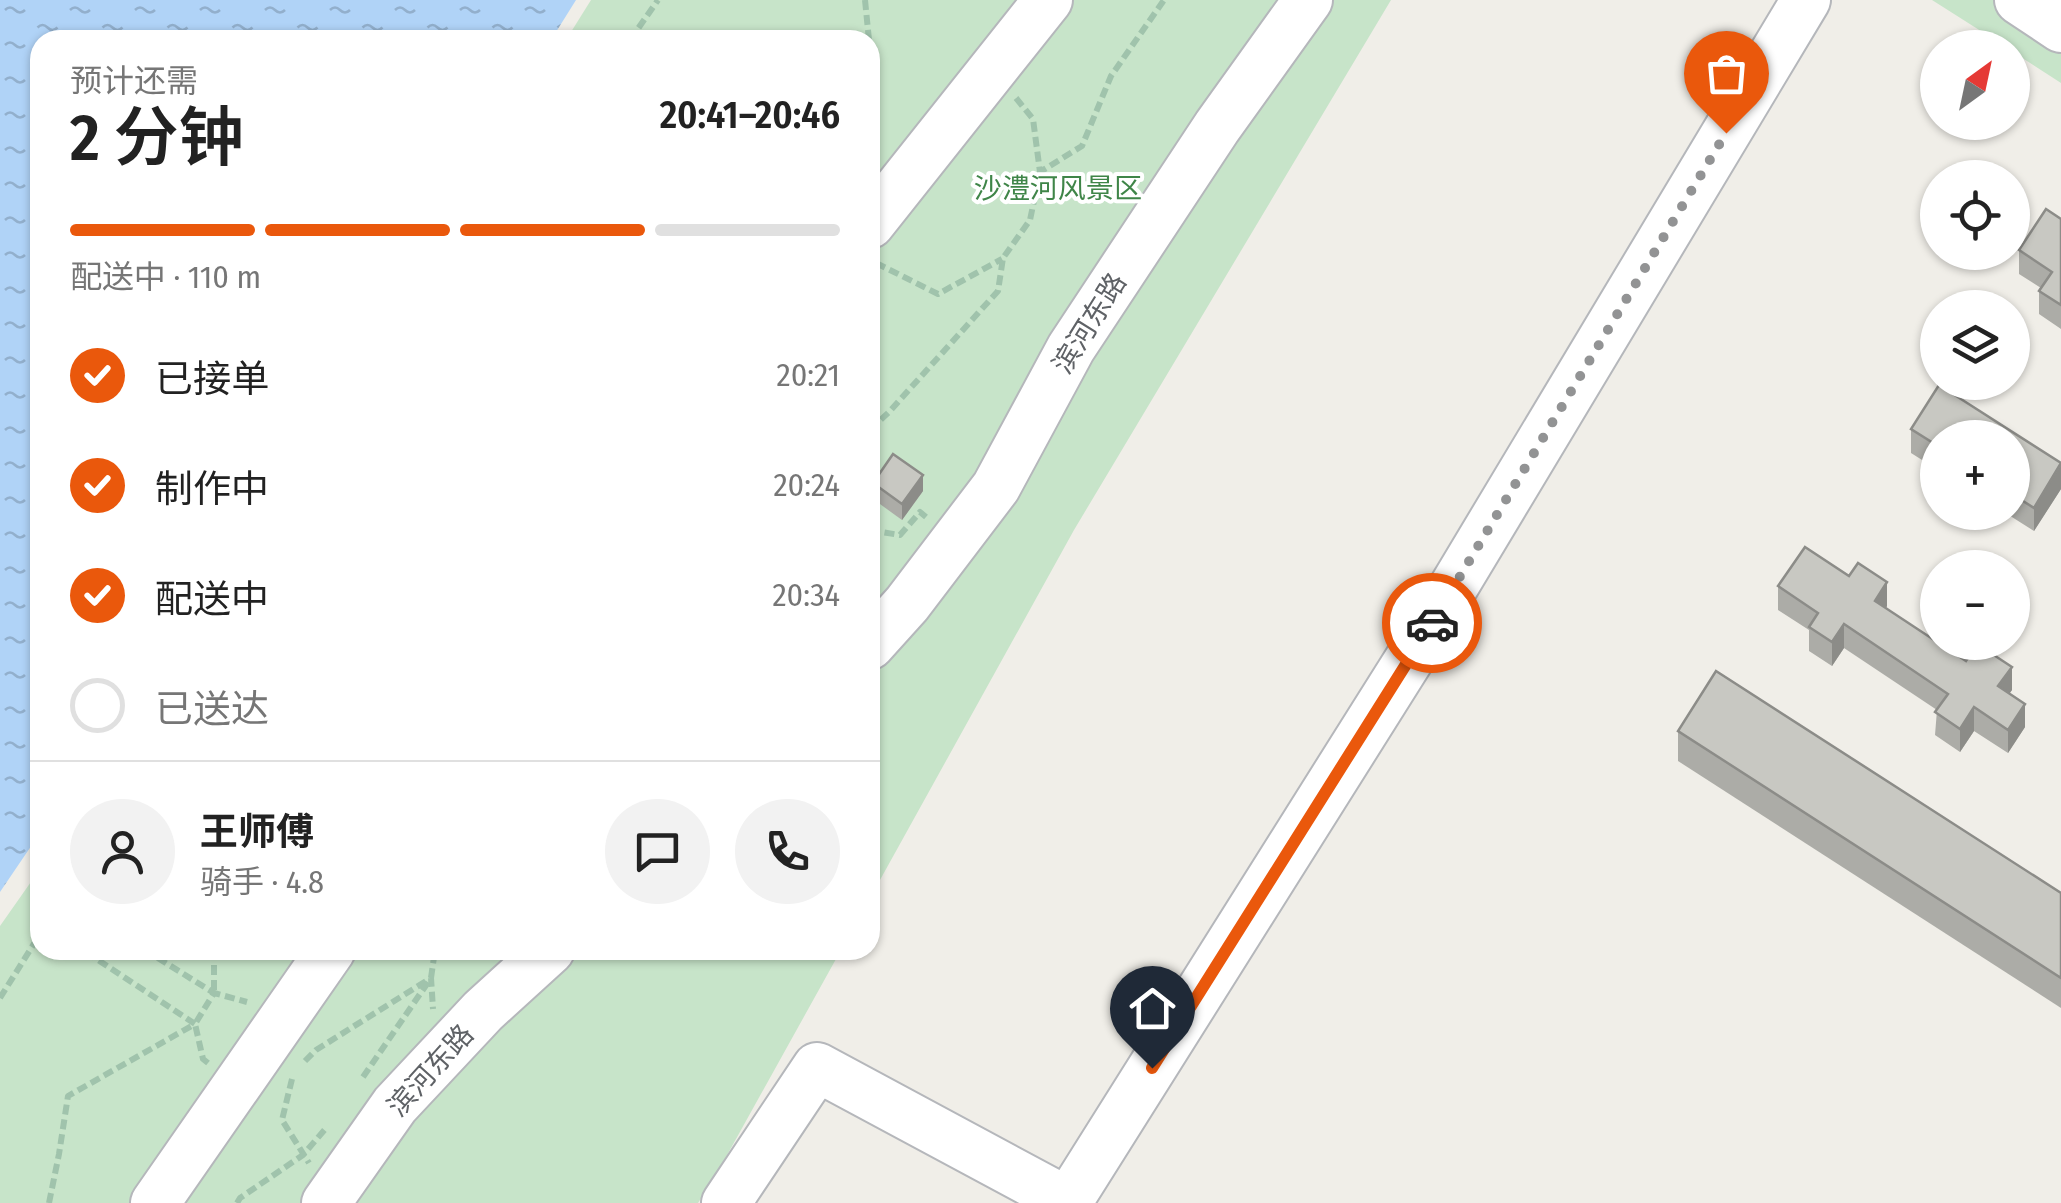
<!DOCTYPE html>
<html lang="zh">
<meta charset="utf-8">
<style>
:root{--surface:#fff;--page:#f2f2f2;--text:#222;--muted:#767676;--line:#e0e0e0;--accent:#ea580c}
body{margin:0;font-family:"Fira Sans Condensed","Noto Sans SC",sans-serif;background:var(--page);color:var(--text);height:100vh;display:flex;flex-direction:column;font-size:38px;white-space:nowrap}
*{box-sizing:border-box;margin:0}
p{font-size:32px;color:var(--muted)}
.icon{flex:none;width:55px;height:55px;fill:none;stroke:currentColor;stroke-width:2;stroke-linecap:round;stroke-linejoin:round}
.map{position:relative;flex:1;overflow:hidden}
.side{position:absolute;left:30px;top:30px;width:850px;height:930px;display:flex;flex-direction:column;background:var(--surface);border-radius:30px;box-shadow:0 2px 8px #0004}
.side>*{flex:none}
.needle{width:65px;rotate:33deg}
.tools{position:absolute;left:1920px;top:30px;display:grid;gap:20px}
.tools a{display:grid;place-items:center;width:110px;height:110px;border-radius:50%;background:var(--surface);box-shadow:0 2px 8px #0004;font-size:50px}
.pin{position:absolute;display:grid;place-items:center;width:85px;height:85px;color:#fff;margin:-102px -42px;border-radius:50% 50% 50% 0;rotate:-45deg;box-shadow:0 0 10px #0007}
.pin .icon{rotate:45deg}
.courier{position:absolute;display:grid;place-items:center;width:100px;height:100px;margin:-50px;border:8px solid #ea580c;border-radius:50%;background:#fff;color:#222;box-shadow:0 2px 12px #0007}
.headline em{font-style:normal;font-weight:600}
.headline div{display:flex;flex-direction:column-reverse}
.headline{display:flex;align-items:center;justify-content:space-between;height:170px;padding:0 40px}
h1{font-size:65px;font-weight:600;line-height:75px}
.bar{display:grid;grid-template-columns:repeat(4,1fr);gap:15px 10px;align-content:center;height:120px;padding:0 40px}
.bar i{height:12px;border-radius:8px;background:var(--line)}
.bar .on{background:var(--accent)}
.bar p{grid-column:span 4}
.line{display:flex;align-items:center;gap:25px;padding:0 40px;border-top:2px solid var(--line)}
.line div{flex:1}
.round{display:grid;place-items:center;flex:none;width:105px;height:105px;border-radius:52px;background:var(--page)}
ol{padding:0 40px;list-style:none}
li{display:flex;align-items:center;gap:30px;height:110px}
li p{margin-inline-start:auto}
li .icon{padding:10px;border-radius:50%;background:var(--accent);color:#fff;stroke-width:4}
li:last-child{color:var(--muted)}
li i{width:55px;height:55px;border:5px solid var(--line);border-radius:50%}
.map>svg:first-child{display:block}
.park{fill:#c7e4c9}
.water{fill:url(#water-ripples)}
.lines{fill:none;stroke-linecap:round;stroke-linejoin:round}
.minor-casing{stroke:#b5b7bb;stroke-width:52}
.path{stroke:#a0c3ac;stroke-width:6;stroke-dasharray:10 5;stroke-linecap:butt}
.minor{stroke:#fff;stroke-width:48}
.wall{fill:#acaca7}
.shaded-wall{fill:#8c8c88}
.building{fill:#c8c8c2;stroke:#8c8c88;stroke-width:2.5}
.done{stroke:#929394;stroke-width:10;stroke-dasharray:0 18}
.route{stroke:#ea580c;stroke-width:12}
.labels{text-anchor:middle;stroke-width:8;stroke-linejoin:round;paint-order:stroke}
.park-label{font-size:28px;fill:#3f8548;stroke:#fff}
.street-label{font-size:28px;fill:#5f6266;stroke:#fff}
</style>
<div class="map">
<svg width="2061" height="1203" viewBox="0 0 2061 1203">
<defs>
<pattern id="water-ripples" width="26" height="14" patternUnits="userSpaceOnUse" patternTransform="scale(2.5)"><rect width="26" height="14" fill="#b0d3f7"/><path d="M2 4q2-2 4 0t4 0M15 11q2-2 4 0t4 0" fill="none" stroke="#92afcc"/></pattern>
</defs>
<rect width="100%" height="100%" fill="#f0eee8"/>
<g class="park">
<path d="M 591,0 L 1391,0 L 1074,530 L 870,898 L 870,40 L 566,40 Z"/>
<path d="M 1932,0 L 2003,0 L 2061,39 L 2061,83 L 2013,52 L 2012,48 L 2006,47 Z"/>
<path d="M 40,869 L 40,950 L 841,950 L 716,1175 L 698,1203 L 0,1203 L 0,926 Z"/>
</g>
<path class="water" d="M 0,0 L 576,0 L 551,40 L 40,40 L 40,833 L 0,892 Z"/>
<g class="lines">
<defs>
<g id="minor">
<path d="M 2019,0 L 2061,28"/>
<path d="M 870,224 L 1048,0"/>
<path d="M 870,645 L 907,604 L 996,487 L 1071,348 L 1217,127 L 1308,0"/>
<path d="M 155,1203 L 331,950"/>
<path d="M 326,1203 L 395,1105 L 483,1011 L 550,950"/>
<path d="M 726,1203 L 817,1067 L 1070,1203"/>
<path d="M 1067,1203 L 1427,631 L 1806,0"/>
</g>
</defs>
<use href="#minor" class="minor-casing"/>
<g class="path">
<path d="M 865,0 L 869,40"/>
<path d="M 630,40 L 658,0"/>
<path d="M 870,48 L 872,70 L 870,111"/>
<path d="M 1016,98 L 1033,119 L 1040,172"/>
<path d="M 876,263 L 938,294 L 1002,259"/>
<path d="M 870,430 L 889,412 L 998,291 L 1003,258 L 1030,220 L 1040,172 L 1082,146 L 1111,76 L 1164,0"/>
<path d="M 870,529 L 875,531 L 900,535 L 920,512 L 926,517"/>
<path d="M 145,950 L 214,993"/>
<path d="M 214,950 L 214,992"/>
<path d="M 0,998 L 40,934"/>
<path d="M 305,1061 L 316,1050 L 431,978 L 433,1009"/>
<path d="M 208,1063 L 203,1059 L 195,1024 L 214,993 L 247,1002"/>
<path d="M 363,1077 L 431,978 L 435,950"/>
<path d="M 292,1079 L 282,1120 L 309,1163"/>
<path d="M 49,1203 L 59,1154 L 68,1096 L 195,1024 L 83,950"/>
<path d="M 237,1203 L 240,1198 L 303,1155 L 327,1127"/>
</g>
<use href="#minor" class="minor"/>
</g>
<g class="wall">
<path d="M 2061,219 L 2061,329 L 2039,314 L 2039,291 L 2041,288 L 2019,274 L 2019,250 Z"/>
<path d="M 1939,385 L 2061,463 L 2061,489 L 2034,531 L 2004,512 L 2012,512 L 2012,438 L 1938,438 L 1938,470 L 1911,453 L 1911,429 Z"/>
<path d="M 873,483 L 923,491 L 902,520 L 873,499 Z"/>
<path d="M 1849,576 L 1887,606 L 1886,608 L 2012,690 L 2009,693 L 2025,727 L 2008,753 L 1974,731 L 1960,752 L 1935,735 L 1937,710 L 1844,648 L 1832,666 L 1809,651 L 1809,630 L 1778,610 L 1778,586 Z"/>
<path d="M 1678,731 L 2061,893 L 2061,1008 L 1678,761 Z"/>
</g>
<g class="shaded-wall">
<path d="M 2061,465 L 2061,489 L 2034,531 L 2034,508 Z"/>
<path d="M 923,475 L 923,491 L 902,520 L 902,504 Z"/>
<path d="M 1887,582 L 1887,606 L 1875,625 L 1875,601 Z"/>
<path d="M 1844,624 L 1844,648 L 1832,666 L 1832,642 Z"/>
<path d="M 2012,667 L 2012,690 L 1998,710 L 1998,686 Z"/>
<path d="M 2025,704 L 2025,727 L 2008,753 L 2008,730 Z"/>
<path d="M 1974,707 L 1974,731 L 1960,752 L 1960,729 Z"/>
</g>
<g class="building">
<path d="M 2046,209 L 2061,219 L 2061,305 L 2039,291 L 2052,272 L 2019,250 Z"/>
<path d="M 1939,385 L 2061,463 L 2034,508 L 2012,494 L 2012,438 L 1938,438 L 1938,446 L 1911,429 Z"/>
<path d="M 893,454 L 923,475 L 902,504 L 873,483 Z"/>
<path d="M 1805,547 L 1849,576 L 1858,563 L 1887,582 L 1875,601 L 1966,661 L 1977,644 L 2012,667 L 1998,686 L 2025,704 L 2008,730 L 1974,707 L 1960,729 L 1935,712 L 1948,694 L 1844,624 L 1832,642 L 1809,627 L 1818,613 L 1778,586 Z"/>
<path d="M 1716,671 L 2061,893 L 2061,978 L 1678,731 Z"/>
</g>
<g class="lines">
<path class="done" d="M 1432,623 L 1726,133"/>
<path class="route" d="M 1152,1068 L 1432,623"/>
</g>
<g class="labels">
<g class="park-label">
<text x="1058" y="198">沙澧河风景区</text>
</g>
<g class="street-label">
<text transform="translate(1089 323) rotate(-58)" y="10">滨河东路</text>
<text transform="translate(430 1070) rotate(-48)" y="10">滨河东路</text>
</g>
</g>
</svg>
<div class="tools">
<a><svg class="needle" viewBox="-14 -14 28 28"><path d="M0-13l5 13h-10z" fill="#e53935"/><path d="M0 13l5-13h-10z" fill="#767676"/></svg></a>
<a><svg class="icon" aria-label="locate" viewBox="0 0 24 24"><circle cx="12" cy="12" r="6"/><path d="M12 2v4M12 18v4M2 12h4M18 12h4"/></svg></a>
<a><svg class="icon" aria-label="layers" viewBox="0 0 24 24"><path d="M12 4l9 5-9 5-9-5zM3 14l9 5 9-5"/></svg></a>
<a>+</a>
<a>−</a>
</div>
<div class="pin" style="left:1726px;top:133px;background:#ea580c"><svg class="icon" aria-label="bag" viewBox="0 0 24 24"><path d="M5 8h14l-1 12H6zM9 8a3 3 0 0 1 6 0"/></svg></div>
<div class="pin" style="left:1152px;top:1068px;background:#1f2937"><svg class="icon" aria-label="home" viewBox="0 0 24 24"><path d="M3 11l9-7 9 7M6 9v11h12V9"/></svg></div>
<div class="courier" style="left:1432px;top:623px"><svg class="icon" aria-label="car" viewBox="0 0 24 24"><path d="M5 17H2v-5l4-1 3-4h7l3 4 3 1v5h-3M9 17h6M6 11h13"/><circle cx="7" cy="17" r="2"/><circle cx="17" cy="17" r="2"/></svg></div>
<section class="side">
<div class="headline"><div><h1>2 分钟</h1><p>预计还需</p></div><em>20:41–20:46</em></div>
<div class="bar"><i class="on"></i><i class="on"></i><i class="on"></i><i></i><p>配送中 · 110 m</p></div>
<ol>
<li><svg class="icon" aria-label="check" viewBox="0 0 24 24"><path d="M5 12l5 5 9-10"/></svg>已接单<p>20:21</p></li>
<li><svg class="icon" aria-label="check" viewBox="0 0 24 24"><path d="M5 12l5 5 9-10"/></svg>制作中<p>20:24</p></li>
<li><svg class="icon" aria-label="check" viewBox="0 0 24 24"><path d="M5 12l5 5 9-10"/></svg>配送中<p>20:34</p></li>
<li><i></i>已送达</li>
</ol>
<div class="line" style="height:180px"><a class="round"><svg class="icon" aria-label="person" viewBox="0 0 24 24"><circle cx="12" cy="8" r="4"/><path d="M4 21q1-7 8-7t8 7"/></svg></a><div><b>王师傅</b><p>骑手 · 4.8</p></div><a class="round"><svg class="icon" aria-label="chat" viewBox="0 0 24 24"><path d="M4 5h16v11H9l-5 4z"/></svg></a><a class="round"><svg class="icon" aria-label="phone" viewBox="0 0 24 24"><path d="M5 4h4l2 5-3 2q2 4 5 5l2-3 5 2v4C11 20 4 13 5 4z"/></svg></a></div>
</section>
</div>
